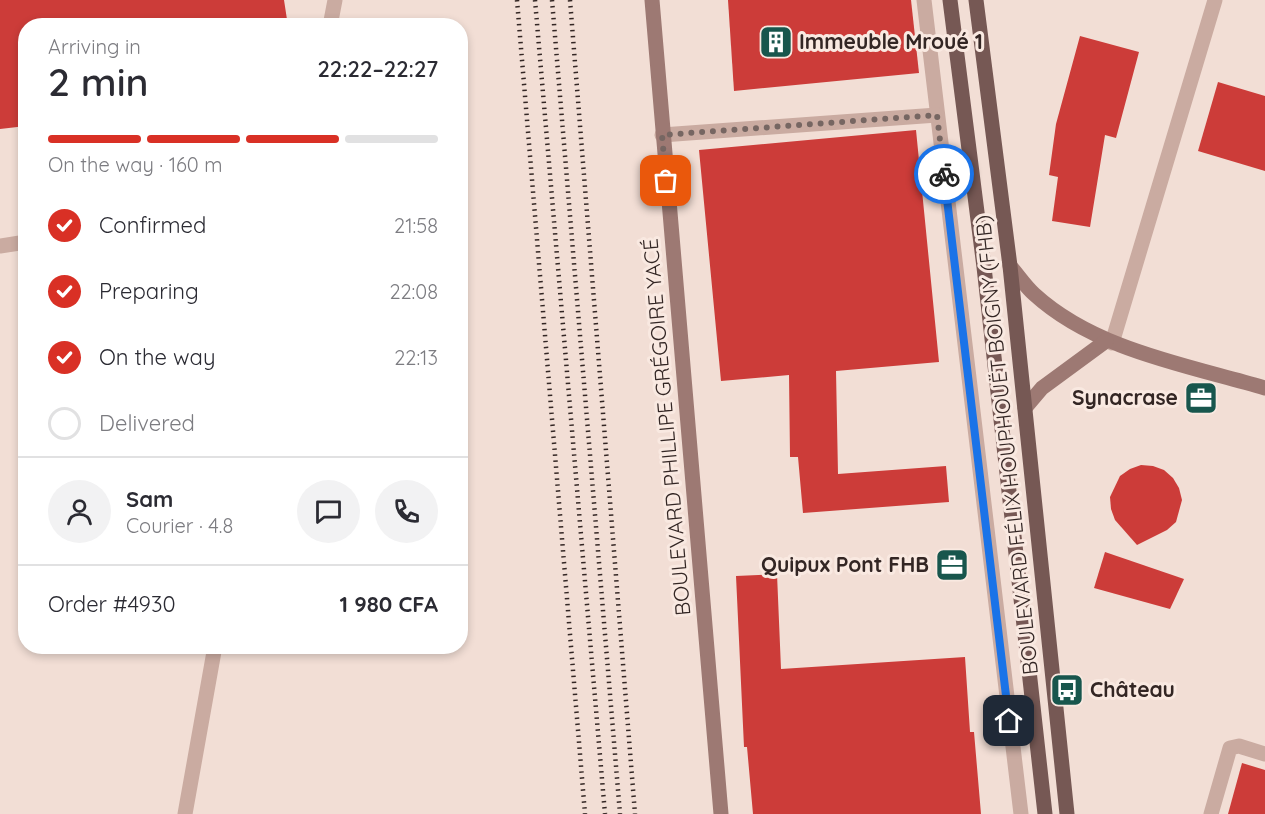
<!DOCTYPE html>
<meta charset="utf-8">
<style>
:root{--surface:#fff;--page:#f2f2f3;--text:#2b2b33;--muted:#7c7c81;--line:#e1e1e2;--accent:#d93025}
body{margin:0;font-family:Quicksand,sans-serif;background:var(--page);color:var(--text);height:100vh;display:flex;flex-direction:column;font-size:22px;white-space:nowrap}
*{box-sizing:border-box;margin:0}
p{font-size:20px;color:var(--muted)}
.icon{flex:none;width:33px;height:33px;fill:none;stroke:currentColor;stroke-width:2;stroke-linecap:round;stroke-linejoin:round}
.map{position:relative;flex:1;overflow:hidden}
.details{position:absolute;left:18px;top:18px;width:450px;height:636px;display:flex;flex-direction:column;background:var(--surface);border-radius:24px;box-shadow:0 3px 9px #0003}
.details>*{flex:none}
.pin{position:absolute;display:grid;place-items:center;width:51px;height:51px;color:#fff;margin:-26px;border-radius:12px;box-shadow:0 3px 9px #0006}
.courier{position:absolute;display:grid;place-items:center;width:60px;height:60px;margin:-30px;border:4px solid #1a73e8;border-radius:50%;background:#fff;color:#222;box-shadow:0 2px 8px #0007}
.headline em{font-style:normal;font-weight:600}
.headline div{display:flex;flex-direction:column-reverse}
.headline{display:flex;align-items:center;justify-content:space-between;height:102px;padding:0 30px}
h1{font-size:39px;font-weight:600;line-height:45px}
.bar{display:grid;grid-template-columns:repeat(4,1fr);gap:9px 6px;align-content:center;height:72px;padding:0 30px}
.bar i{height:8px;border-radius:4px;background:var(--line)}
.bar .selected{background:var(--accent)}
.bar p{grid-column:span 4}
.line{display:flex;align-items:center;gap:15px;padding:0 30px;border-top:2px solid var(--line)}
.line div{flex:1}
.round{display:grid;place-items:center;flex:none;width:63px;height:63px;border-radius:32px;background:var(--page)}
ol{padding:0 30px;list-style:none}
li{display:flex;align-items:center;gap:18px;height:66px}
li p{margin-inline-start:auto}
li .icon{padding:6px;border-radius:50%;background:var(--accent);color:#fff;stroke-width:4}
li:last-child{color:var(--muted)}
li i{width:33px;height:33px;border:3px solid var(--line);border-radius:50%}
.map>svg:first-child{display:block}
.building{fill:#cc3c39}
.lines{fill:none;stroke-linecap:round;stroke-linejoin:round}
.street{stroke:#caaba1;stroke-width:15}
.secondary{stroke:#9d7973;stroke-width:15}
.primary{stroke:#765854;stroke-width:15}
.rail{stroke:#332624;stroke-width:4.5;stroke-dasharray:1.5 4.5;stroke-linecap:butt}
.done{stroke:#766662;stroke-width:6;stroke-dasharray:0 10.8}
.route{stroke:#1a73e8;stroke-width:8}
.labels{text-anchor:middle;stroke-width:6;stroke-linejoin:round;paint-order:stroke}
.poi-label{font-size:21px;font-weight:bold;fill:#332624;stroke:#f9e9e1;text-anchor:start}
.street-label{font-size:21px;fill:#332624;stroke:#f9e9e1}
</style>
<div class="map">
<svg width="1265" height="814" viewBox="0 0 1265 814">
<rect width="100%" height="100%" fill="#f2ded5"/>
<g class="building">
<path d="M 0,0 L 284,0 L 288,26 L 26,26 L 26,126 L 0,129 Z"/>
<path d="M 728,0 L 911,0 L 919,73 L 734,91 Z"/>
<path d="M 1080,36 L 1139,52 L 1116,138 L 1105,135 L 1090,227 L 1052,221 L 1058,177 L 1049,175 L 1056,124 Z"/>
<path d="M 1218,82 L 1265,96 L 1265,171 L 1198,151 Z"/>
<path d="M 916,130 L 939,362 L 836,371 L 838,474 L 946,466 L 949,502 L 803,513 L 798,457 L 790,457 L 789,375 L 721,381 L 699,150 Z"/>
<path d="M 1141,465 L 1153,466 L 1164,470 L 1173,478 L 1179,488 L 1182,500 L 1176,522 L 1167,530 L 1137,545 L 1115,520 L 1111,509 L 1110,497 L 1120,476 L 1130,469 Z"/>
<path d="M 1105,552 L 1184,579 L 1170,609 L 1094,588 Z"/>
<path d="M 777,574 L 781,669 L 965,657 L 970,732 L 974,732 L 981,814 L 753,814 L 747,747 L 744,747 L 736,576 Z"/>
<path d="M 1242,763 L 1265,770 L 1265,814 L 1228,814 Z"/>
</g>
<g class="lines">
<g class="street">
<path d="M 924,0 L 1021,814"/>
<path d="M 330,26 L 335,0"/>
<path d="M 662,135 L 937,115"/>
<path d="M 0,246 L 26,242"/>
<path d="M 1112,343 L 1215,0"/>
<path d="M 185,814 L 215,646"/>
<path d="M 1211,814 L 1230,748 L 1239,746 L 1265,754"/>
</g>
<g class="secondary">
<path d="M 652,0 L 721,814"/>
<path d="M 1010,266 C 1018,275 1025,286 1034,294 C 1095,350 1187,365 1265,388"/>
<path d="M 1025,408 L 1042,388 L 1106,341"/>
</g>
<g class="primary">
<path d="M 950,0 L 984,267 L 1045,814"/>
<path d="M 976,0 L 1010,266 L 1067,814"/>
</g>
<g class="rail">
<path d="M 517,0 L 585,814"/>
<path d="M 535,0 L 605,814"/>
<path d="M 552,0 L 620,814"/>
<path d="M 570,0 L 635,814"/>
</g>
</g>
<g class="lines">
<path class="done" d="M 666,181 L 662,135 L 937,115 L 944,174"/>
<path class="route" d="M 944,174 L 1009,721"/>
</g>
<defs>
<symbol id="building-square" viewBox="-11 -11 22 22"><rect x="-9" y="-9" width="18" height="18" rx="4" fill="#18564d" stroke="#f9e9e1"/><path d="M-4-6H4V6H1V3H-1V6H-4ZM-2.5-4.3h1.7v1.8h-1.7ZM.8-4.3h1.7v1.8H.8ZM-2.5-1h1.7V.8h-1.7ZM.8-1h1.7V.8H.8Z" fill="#fff"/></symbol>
<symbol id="office-square" viewBox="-11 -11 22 22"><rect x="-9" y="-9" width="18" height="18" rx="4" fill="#18564d" stroke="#f9e9e1"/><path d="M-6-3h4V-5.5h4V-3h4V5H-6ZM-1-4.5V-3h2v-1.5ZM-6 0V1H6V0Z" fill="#fff"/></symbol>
<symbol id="bus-square" viewBox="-11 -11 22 22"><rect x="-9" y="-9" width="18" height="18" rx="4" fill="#18564d" stroke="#f9e9e1"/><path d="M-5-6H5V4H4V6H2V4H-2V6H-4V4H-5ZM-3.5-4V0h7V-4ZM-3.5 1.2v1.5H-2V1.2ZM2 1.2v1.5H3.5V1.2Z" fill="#fff"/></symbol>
</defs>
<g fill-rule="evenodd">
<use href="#building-square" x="757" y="23" width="38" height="38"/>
<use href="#office-square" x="1182" y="379" width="38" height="38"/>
<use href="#office-square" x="933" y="546" width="38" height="38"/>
<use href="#bus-square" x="1048" y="671" width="38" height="38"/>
</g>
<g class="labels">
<g class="poi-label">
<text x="799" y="49">Immeuble Mroué 1</text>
<text x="1178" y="405" text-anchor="end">Synacrase</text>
<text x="929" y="572" text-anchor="end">Quipux Pont FHB</text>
<text x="1090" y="697">Château</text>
</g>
<g class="street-label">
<text transform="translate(667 427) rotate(-95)" y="7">BOULEVARD PHILLIPE GRÉGOIRE YACÉ</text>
<text transform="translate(1007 445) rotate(-96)" y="7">BOULEVARD FÉLIX HOUPHOUËT BOIGNY (FHB)</text>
</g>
</g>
</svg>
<div class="pin" style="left:666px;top:181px;background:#ea580c"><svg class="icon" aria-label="bag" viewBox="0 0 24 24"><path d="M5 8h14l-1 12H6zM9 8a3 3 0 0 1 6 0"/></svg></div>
<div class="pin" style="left:1009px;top:721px;background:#1f2937"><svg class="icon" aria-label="home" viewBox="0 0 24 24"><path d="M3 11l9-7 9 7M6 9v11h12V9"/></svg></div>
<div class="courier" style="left:944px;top:174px"><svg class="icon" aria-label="bike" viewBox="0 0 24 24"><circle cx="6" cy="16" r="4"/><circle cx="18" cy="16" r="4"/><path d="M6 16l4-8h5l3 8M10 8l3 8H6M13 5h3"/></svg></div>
<section class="details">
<div class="headline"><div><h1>2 min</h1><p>Arriving in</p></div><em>22:22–22:27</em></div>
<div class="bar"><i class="selected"></i><i class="selected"></i><i class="selected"></i><i></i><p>On the way · 160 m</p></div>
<ol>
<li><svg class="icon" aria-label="check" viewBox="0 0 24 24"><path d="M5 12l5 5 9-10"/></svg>Confirmed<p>21:58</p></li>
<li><svg class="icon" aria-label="check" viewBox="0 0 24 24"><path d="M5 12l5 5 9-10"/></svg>Preparing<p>22:08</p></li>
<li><svg class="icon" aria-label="check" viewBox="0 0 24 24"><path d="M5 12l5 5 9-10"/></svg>On the way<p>22:13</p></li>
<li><i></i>Delivered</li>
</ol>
<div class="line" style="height:108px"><a class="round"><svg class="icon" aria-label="person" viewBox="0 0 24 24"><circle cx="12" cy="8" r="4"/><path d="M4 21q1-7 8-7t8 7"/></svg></a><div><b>Sam</b><p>Courier · 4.8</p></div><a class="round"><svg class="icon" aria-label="chat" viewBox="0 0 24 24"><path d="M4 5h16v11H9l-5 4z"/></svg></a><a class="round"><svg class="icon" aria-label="phone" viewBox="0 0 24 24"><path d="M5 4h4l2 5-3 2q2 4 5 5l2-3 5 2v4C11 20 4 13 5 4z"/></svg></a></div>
<div class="line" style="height:78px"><div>Order #4930</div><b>1 980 CFA</b></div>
</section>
</div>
